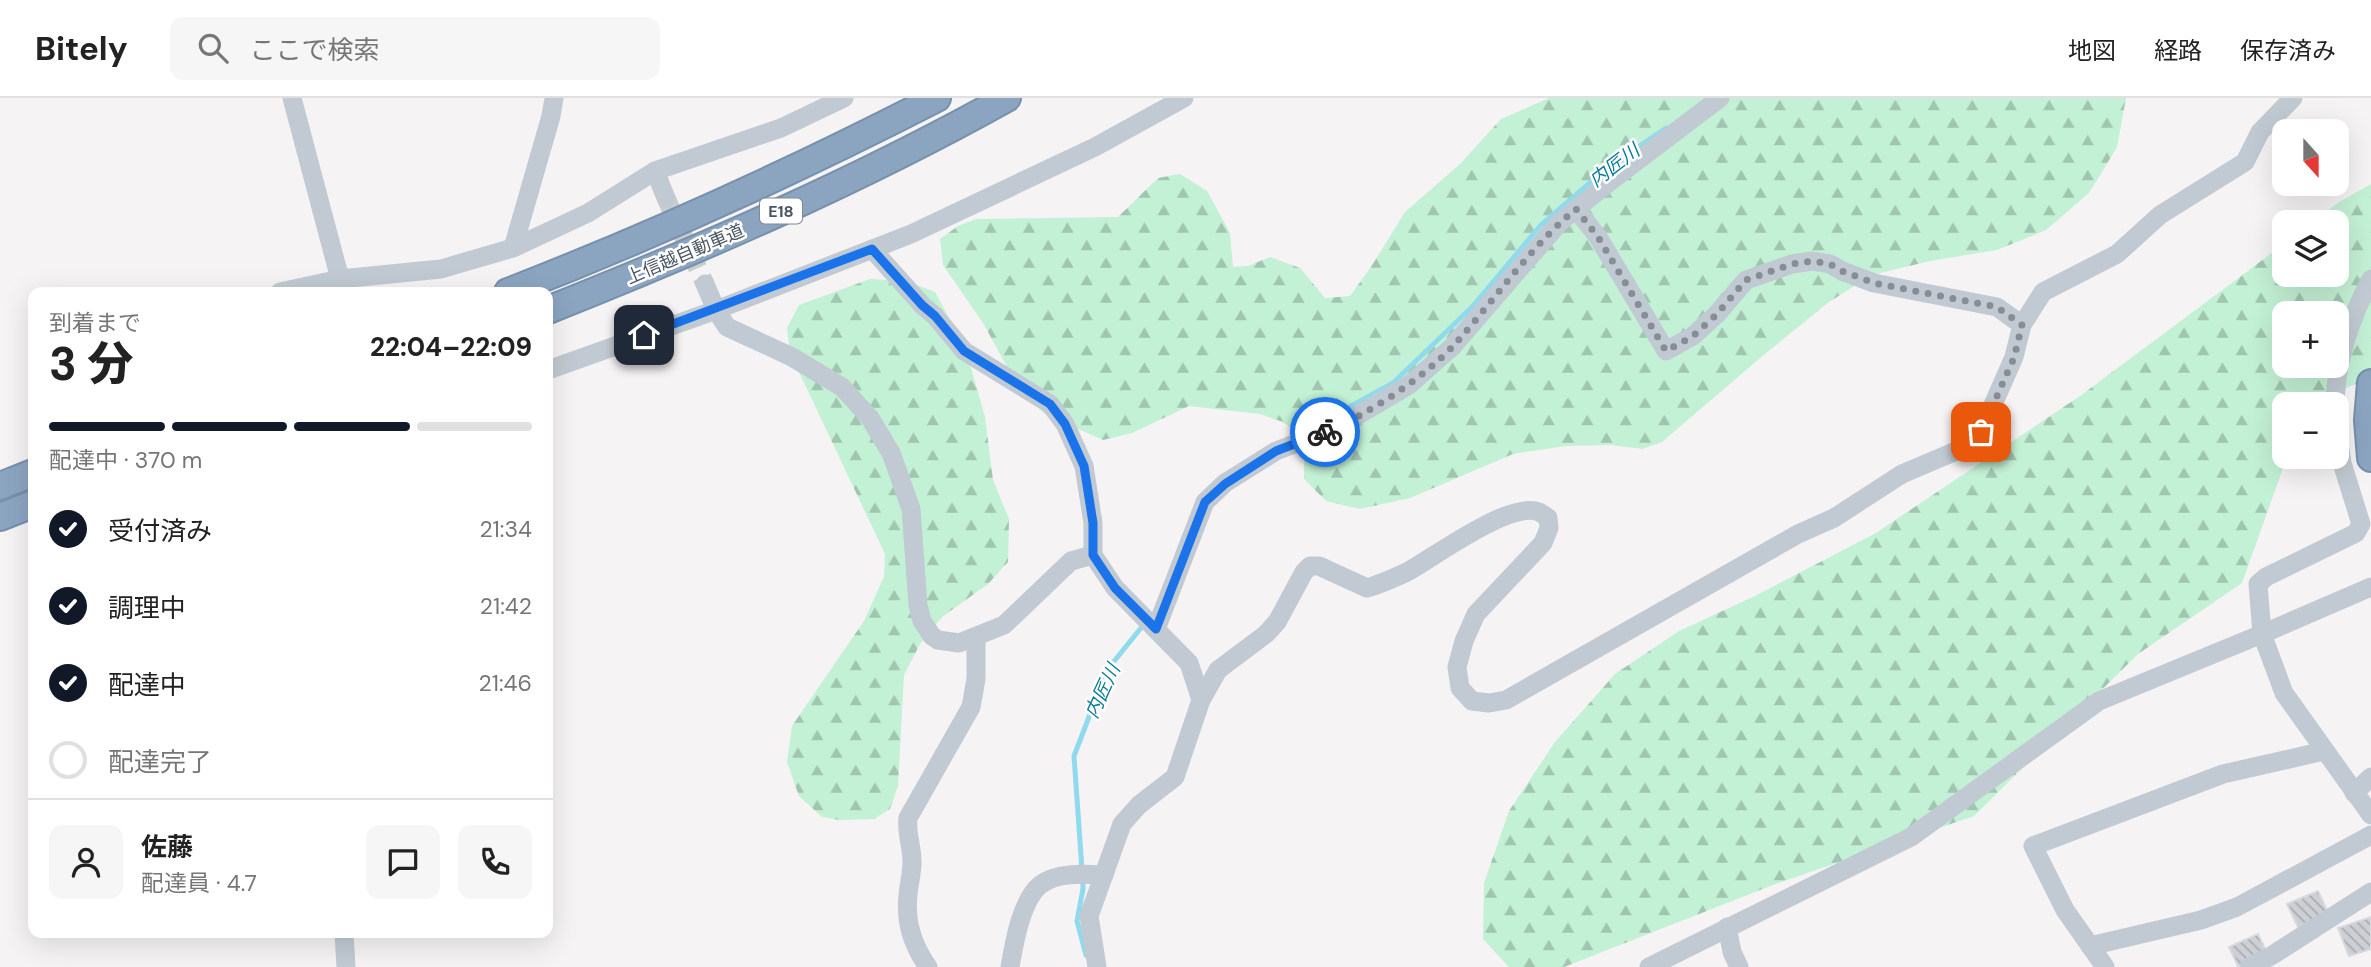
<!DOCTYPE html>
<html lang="ja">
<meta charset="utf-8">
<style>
:root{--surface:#fff;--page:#f6f6f6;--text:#222;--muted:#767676;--line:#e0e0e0;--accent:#111827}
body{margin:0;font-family:"DM Sans","Noto Sans JP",sans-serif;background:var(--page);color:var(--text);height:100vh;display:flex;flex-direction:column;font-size:26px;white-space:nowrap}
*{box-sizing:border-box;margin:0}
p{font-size:23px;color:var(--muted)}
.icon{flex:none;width:38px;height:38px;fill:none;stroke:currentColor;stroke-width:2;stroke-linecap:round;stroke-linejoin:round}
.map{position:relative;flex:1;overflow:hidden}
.panel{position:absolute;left:28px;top:189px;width:525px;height:651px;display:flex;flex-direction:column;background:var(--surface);border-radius:14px;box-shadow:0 7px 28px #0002}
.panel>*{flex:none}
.needle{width:46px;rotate:159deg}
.fabs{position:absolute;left:2272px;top:21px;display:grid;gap:14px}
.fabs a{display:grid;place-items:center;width:77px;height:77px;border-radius:14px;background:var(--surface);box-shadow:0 7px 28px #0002;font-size:35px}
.pin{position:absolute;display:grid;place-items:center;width:60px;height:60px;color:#fff;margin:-30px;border-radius:14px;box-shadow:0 4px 10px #0006}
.courier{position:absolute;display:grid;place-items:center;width:70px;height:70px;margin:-35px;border:5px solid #1a73e8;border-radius:50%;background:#fff;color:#222;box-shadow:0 2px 9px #0007}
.head em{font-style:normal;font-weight:800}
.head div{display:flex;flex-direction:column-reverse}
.head{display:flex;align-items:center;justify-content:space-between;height:119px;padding:0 21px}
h1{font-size:46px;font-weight:800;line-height:52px}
.bar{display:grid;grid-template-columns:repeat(4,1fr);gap:10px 7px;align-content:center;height:84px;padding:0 21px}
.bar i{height:9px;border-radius:5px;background:var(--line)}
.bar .on{background:var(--accent)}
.bar p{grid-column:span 4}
.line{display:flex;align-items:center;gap:18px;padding:0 21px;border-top:2px solid var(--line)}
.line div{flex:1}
.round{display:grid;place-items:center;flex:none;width:74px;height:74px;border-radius:14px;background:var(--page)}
ol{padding:0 21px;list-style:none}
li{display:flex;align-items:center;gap:21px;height:77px}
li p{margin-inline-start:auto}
li .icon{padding:7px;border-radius:50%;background:var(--accent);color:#fff;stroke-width:4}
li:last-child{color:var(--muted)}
li i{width:38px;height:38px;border:4px solid var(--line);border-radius:50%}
header{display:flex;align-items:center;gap:42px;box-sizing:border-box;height:98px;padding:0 35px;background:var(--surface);border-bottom:2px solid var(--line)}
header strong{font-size:33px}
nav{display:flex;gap:38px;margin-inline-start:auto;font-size:24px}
.search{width:490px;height:63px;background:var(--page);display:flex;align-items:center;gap:18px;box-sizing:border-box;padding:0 24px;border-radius:14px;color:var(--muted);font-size:26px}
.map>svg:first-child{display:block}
.forest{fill:url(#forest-firs);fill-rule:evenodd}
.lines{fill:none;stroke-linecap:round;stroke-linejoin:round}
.stream{stroke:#90daee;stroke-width:5}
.building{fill:url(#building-back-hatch);stroke:#d7d9de;stroke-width:2}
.minor-tunnel{stroke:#caccce;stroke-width:19;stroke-dasharray:19 10;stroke-linecap:butt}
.highway-casing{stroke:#7690ad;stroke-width:30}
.minor{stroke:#c1cad2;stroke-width:19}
.highway{stroke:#8ba5c1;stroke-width:26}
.done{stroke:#868d94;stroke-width:7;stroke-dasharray:0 12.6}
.route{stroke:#1a73e8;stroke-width:9}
.labels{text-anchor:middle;stroke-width:5;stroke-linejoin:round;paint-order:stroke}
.shield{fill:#fff;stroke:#808990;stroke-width:2}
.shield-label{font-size:16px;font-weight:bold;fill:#4a5661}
.street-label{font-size:18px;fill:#4a5661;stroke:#fff}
.water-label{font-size:19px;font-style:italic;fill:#0c7c9b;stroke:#fff}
</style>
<header>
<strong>Bitely</strong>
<div class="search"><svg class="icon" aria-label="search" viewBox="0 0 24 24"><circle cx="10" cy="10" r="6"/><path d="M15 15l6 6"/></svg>ここで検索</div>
<nav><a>地図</a><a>経路</a><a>保存済み</a></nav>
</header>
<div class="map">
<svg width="2371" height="869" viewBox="0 0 2371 869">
<defs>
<pattern id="forest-firs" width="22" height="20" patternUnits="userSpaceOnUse" patternTransform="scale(1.75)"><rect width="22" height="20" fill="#c3f1d5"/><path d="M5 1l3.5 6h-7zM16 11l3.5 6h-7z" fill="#a0c6b0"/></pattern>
<pattern id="building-back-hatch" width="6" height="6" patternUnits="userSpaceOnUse" patternTransform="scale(1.75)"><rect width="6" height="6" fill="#cdcfd5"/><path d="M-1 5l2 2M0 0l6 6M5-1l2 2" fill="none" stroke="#a8abb0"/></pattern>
</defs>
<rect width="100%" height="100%" fill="#f5f3f3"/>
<g class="forest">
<path d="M 1549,0 L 2126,0 L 2117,49 L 2089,95 L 2046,132 L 1997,152 L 1930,163 L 1872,177 L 1829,204 L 1766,255 L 1662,344 L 1642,351 L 1611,347 L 1566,348 L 1513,356 L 1410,400 L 1360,411 L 1326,403 L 1304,381 L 1304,362 L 1299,336 L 1283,324 L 1260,316 L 1189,308 L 1132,335 L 1103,342 L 1045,316 L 1021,294 L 983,225 L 943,167 L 940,141 L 958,128 L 976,121 L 1118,119 L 1158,80 L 1180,76 L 1207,93 L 1230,135 L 1233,169 L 1248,168 L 1270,159 L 1300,170 L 1325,200 L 1350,198 L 1371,169 L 1405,114 L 1460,66 L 1501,21 Z"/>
<path d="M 2371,86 L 2371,280 L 2305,306 L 2284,306 L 2284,359 L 2287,359 L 2242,485 L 2138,556 L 1974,718 L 1778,785 L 1564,869 L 1509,869 L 1483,841 L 1484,785 L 1509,713 L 1555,644 L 1615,576 L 1679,533 L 1753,499 L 1876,435 L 2080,298 L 2284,146 L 2284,177 L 2336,177 L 2336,124 L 2313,124 L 2339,104 ZM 2284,215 L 2336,215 L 2336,268 L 2284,268 Z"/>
<path d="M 870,181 L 906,183 L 935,194 L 966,252 L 985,319 L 993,382 L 1009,421 L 1008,464 L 988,486 L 942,519 L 920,546 L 904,577 L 898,688 L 890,711 L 874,721 L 839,722 L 822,719 L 799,698 L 787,664 L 792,628 L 864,523 L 884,479 L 885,456 L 790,255 L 787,230 L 799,207 Z"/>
</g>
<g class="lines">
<g class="stream">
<path d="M 1313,329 L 1393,285 L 1473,208 L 1541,127 L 1606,71 L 1666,30"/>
<path d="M 1082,772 L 1074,658 L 1107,572 L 1145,525"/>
<path d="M 1083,781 L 1083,791 L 1077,823 L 1086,857"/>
</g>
</g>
<g class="building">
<path d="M 2318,793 L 2328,815 L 2298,829 L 2287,806 Z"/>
<path d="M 2371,819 L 2371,851 L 2349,858 L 2338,830 Z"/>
<path d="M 2258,836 L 2267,855 L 2238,868 L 2229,849 Z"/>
</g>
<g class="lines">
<path class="minor-tunnel" d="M 666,100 L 705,186"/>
<defs>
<g id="highway">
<path d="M 508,194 C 655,137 797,72 937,0"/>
<path d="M 548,212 C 704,150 860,82 1007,0"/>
<path d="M 2371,285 L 2368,322 L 2371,360"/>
<path d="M 0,388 L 33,375"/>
<path d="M 0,419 L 33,406"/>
</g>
</defs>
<use href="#highway" class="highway-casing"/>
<g class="minor">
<path d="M 292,0 L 340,181"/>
<path d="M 655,73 L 666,100"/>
<path d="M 1576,111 L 1598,139 L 1666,253 L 1693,238 L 1717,216 L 1746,182 L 1792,166 L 1812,163 L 1830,166 L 1842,173 L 1874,185 L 1997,209 L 2022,227"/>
<path d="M 513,150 L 551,18 L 554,0"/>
<path d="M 872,151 L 922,207 L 935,218 L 964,253 L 1050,306 L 1065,326 L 1084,368 L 1093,425 L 1093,457 L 1115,490 L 1189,565 L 1201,602 L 1175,679 L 1139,707 L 1122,726 L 1089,818 L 1097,869"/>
<path d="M 705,186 L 716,212 L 727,229 L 792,259 L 842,289 L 870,320 L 891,355 L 911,411 L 918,507 L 922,523 L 932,538 L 938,542 L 959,545 L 1004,527 L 1071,463 L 1093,457"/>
<path d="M 280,194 L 340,181 L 441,171 L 513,150 L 588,115 L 655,73 L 781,30 L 844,0"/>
<path d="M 548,272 L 716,212 L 911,136 L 1095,49 L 1184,0"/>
<path d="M 2335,306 C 2336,261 2350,221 2371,181"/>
<path d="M 2336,327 L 2342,365 L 2361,426 L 2356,435 L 2266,479 L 2258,486 L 2262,536 L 2284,595 L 2371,717"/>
<path d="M 1156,531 L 1205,404 L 1225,385 L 1276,353 L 1336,330 L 1409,287 L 1452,249 L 1559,125 L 1608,85 L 1720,0"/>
<path d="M 1201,602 L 1218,572 L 1266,536 L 1277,524 L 1304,474 L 1310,468 L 1319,468 L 1367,490 C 1381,486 1394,480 1407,474 C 1433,460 1510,402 1539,414 C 1542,415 1545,418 1548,420 L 1549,430 L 1543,445 L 1476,516 L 1464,543 L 1457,569 L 1460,590 L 1472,603 L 1489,605 L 1506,602 L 1798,436 L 1834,420 L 1902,376 L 1968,348 L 1981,334 L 2014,259 L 2022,227 L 2043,194 L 2117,156 L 2160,117 L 2245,64 L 2260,34 L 2293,0"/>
<path d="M 2354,695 L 2371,679"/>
<path d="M 1727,829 L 1732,854 L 1739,869"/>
<path d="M 344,835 L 346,869"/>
<path d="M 2090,848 L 2201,822 L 2237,809 L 2371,737"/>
<path d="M 928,869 C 913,848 905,823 908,797 C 909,786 912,775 912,764 C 912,748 906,735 908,720 L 971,609 L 976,581 L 976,539"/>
<path d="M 1010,869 C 1014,846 1021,803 1040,787 C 1057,774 1084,776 1104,777"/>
<path d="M 1649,869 L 1911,739 L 2099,603 L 2262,536 L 2371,489"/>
<path d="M 2105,869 L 2065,812 L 2033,748 L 2223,676 L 2324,653"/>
<path d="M 2249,869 L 2271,858 L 2371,794"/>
</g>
<use href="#highway" class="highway"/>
</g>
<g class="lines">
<path class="done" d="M 1325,334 C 1367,317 1424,280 1454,247 C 1495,202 1529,150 1576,111 L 1598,139 L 1666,253 L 1693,238 L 1717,216 L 1746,182 L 1792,166 L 1812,163 L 1830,166 L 1842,173 L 1874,185 L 1997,209 L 2022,227 L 2014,260 L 1981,334"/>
<path class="route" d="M 644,237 L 872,151 L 922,207 L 935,218 L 964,253 L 1050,306 L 1065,326 L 1084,368 L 1093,425 L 1093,457 L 1115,490 L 1156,531 L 1205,404 L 1225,386 L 1276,353 L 1325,334"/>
</g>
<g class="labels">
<rect class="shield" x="760" y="100.5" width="42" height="25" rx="5"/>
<g class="shield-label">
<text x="781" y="119">E18</text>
</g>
<g class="street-label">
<text transform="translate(685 156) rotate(-23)" y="6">上信越自動車道</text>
</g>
<g class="water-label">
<text transform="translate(1614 67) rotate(-37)" y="7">内匠川</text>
<text transform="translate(1102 593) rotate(-65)" y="7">内匠川</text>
</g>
</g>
</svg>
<div class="fabs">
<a><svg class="needle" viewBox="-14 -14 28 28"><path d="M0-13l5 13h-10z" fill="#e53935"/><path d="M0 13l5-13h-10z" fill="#767676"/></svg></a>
<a><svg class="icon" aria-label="layers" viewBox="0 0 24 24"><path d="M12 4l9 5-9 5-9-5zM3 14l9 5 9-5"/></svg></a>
<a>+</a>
<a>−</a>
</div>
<div class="pin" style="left:1981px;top:334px;background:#ea580c"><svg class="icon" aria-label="bag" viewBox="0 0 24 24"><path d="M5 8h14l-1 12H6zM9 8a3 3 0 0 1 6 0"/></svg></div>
<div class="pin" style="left:644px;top:237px;background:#1f2937"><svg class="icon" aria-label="home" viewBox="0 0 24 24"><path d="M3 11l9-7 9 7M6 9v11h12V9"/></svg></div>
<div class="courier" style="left:1325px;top:334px"><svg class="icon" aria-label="bike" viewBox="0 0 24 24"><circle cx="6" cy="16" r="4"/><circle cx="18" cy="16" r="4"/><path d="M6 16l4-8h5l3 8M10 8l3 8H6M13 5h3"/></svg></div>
<section class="panel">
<div class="head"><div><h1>3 分</h1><p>到着まで</p></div><em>22:04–22:09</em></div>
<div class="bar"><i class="on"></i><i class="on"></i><i class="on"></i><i></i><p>配達中 · 370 m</p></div>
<ol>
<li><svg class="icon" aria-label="check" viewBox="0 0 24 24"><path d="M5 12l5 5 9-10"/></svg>受付済み<p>21:34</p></li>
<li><svg class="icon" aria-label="check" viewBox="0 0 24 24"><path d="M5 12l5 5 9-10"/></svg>調理中<p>21:42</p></li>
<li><svg class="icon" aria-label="check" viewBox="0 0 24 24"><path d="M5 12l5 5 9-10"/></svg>配達中<p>21:46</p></li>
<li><i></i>配達完了</li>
</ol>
<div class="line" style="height:126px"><a class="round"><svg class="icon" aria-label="person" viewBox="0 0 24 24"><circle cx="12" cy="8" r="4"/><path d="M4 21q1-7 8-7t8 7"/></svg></a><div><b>佐藤</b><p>配達員 · 4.7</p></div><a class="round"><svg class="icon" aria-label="chat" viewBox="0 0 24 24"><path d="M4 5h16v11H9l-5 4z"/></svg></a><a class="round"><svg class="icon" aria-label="phone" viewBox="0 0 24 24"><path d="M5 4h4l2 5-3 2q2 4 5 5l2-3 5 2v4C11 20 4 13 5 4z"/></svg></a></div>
</section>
</div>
